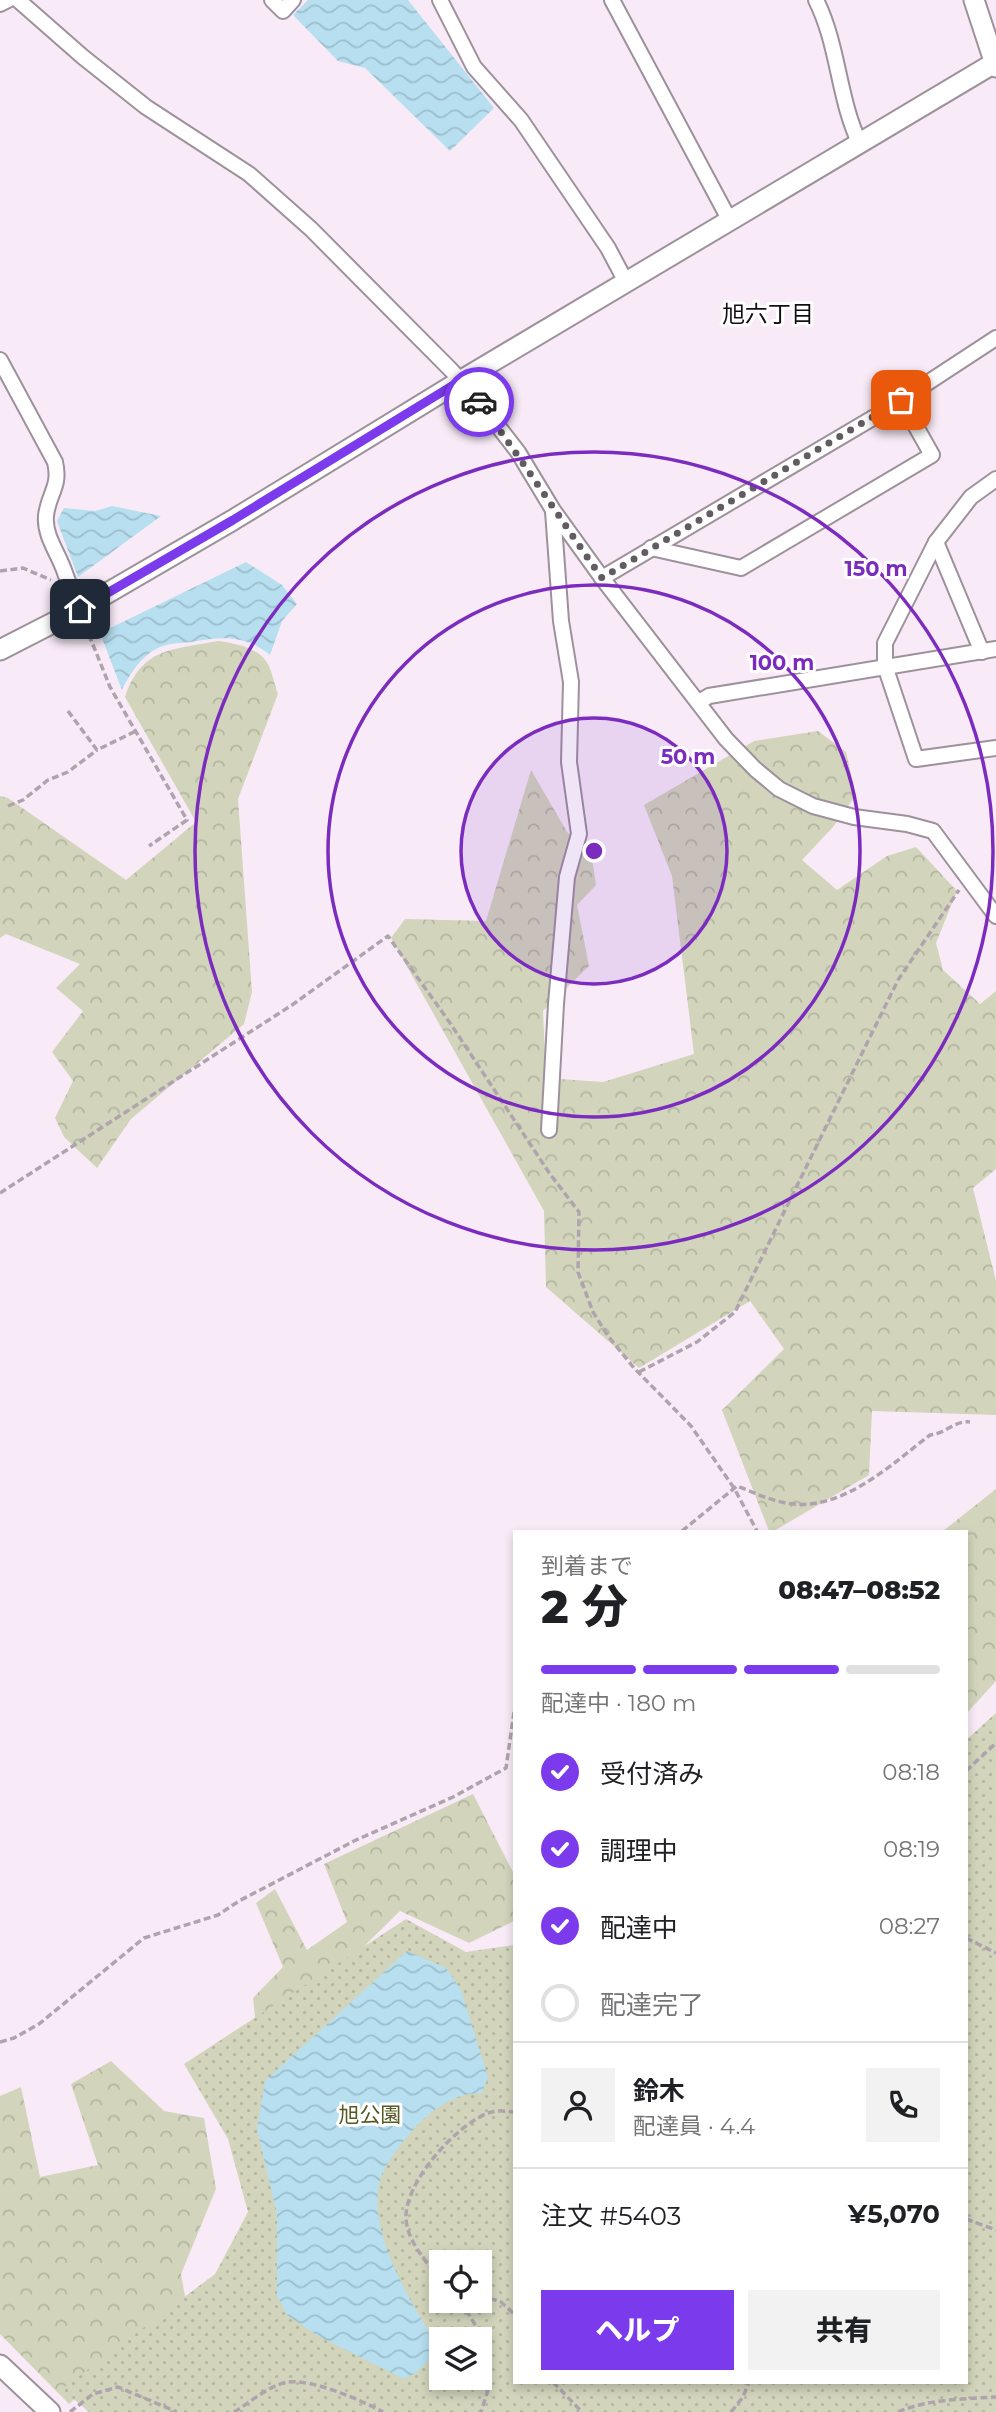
<!DOCTYPE html>
<html lang="ja">
<meta charset="utf-8">
<style>
:root{--surface:#fff;--page:#f2f2f2;--text:#202124;--muted:#757577;--line:#e0e0e0;--accent:#7c3aed}
body{margin:0;font-family:Montserrat,"Noto Sans JP",sans-serif;background:var(--page);color:var(--text);height:100vh;display:flex;flex-direction:column;font-size:26px;white-space:nowrap}
*{box-sizing:border-box;margin:0}
p{font-size:23px;color:var(--muted)}
.icon{flex:none;width:38px;height:38px;fill:none;stroke:currentColor;stroke-width:2;stroke-linecap:round;stroke-linejoin:round}
.map{position:relative;flex:1;overflow:hidden}
.side{position:absolute;left:513px;top:1530px;width:455px;height:854px;display:flex;flex-direction:column;background:var(--surface);border-radius:0px;box-shadow:0 4px 10px #0003}
.side>*{flex:none}
.buttons{position:absolute;left:429px;top:2250px;display:grid;gap:14px}
.buttons a{display:grid;place-items:center;width:63px;height:63px;border-radius:0px;background:var(--surface);box-shadow:0 4px 10px #0003;font-size:35px}
.pin{position:absolute;display:grid;place-items:center;width:60px;height:60px;color:#fff;margin:-30px;border-radius:14px;box-shadow:0 4px 10px #0006}
.courier{position:absolute;display:grid;place-items:center;width:70px;height:70px;margin:-35px;border:5px solid #7c3aed;border-radius:50%;background:#fff;color:#222;box-shadow:0 2px 9px #0007}
.overview em{font-style:normal;font-weight:800}
.overview div{display:flex;flex-direction:column-reverse}
.overview{display:flex;align-items:center;justify-content:space-between;height:119px;padding:0 28px}
h1{font-size:46px;font-weight:800;line-height:52px}
.bar{display:grid;grid-template-columns:repeat(4,1fr);gap:10px 7px;align-content:center;height:84px;padding:0 28px}
.bar i{height:9px;border-radius:5px;background:var(--line)}
.bar .selected{background:var(--accent)}
.bar p{grid-column:span 4}
.line{display:flex;align-items:center;gap:18px;padding:0 28px;border-top:2px solid var(--line)}
.line div{flex:1}
.round{display:grid;place-items:center;flex:none;width:74px;height:74px;border-radius:0px;background:var(--page)}
ol{padding:0 28px;list-style:none}
li{display:flex;align-items:center;gap:21px;height:77px}
li p{margin-inline-start:auto}
li .icon{padding:7px;border-radius:50%;background:var(--accent);color:#fff;stroke-width:4}
li:last-child{color:var(--muted)}
li i{width:38px;height:38px;border:4px solid var(--line);border-radius:50%}
.button{display:flex;gap:14px;margin-top:auto;padding:14px 28px}
.button a{flex:1;height:80px;border-radius:0px;background:var(--accent);color:#fff;font-size:28px;font-weight:800;line-height:80px;text-align:center}
.button a+a{background:var(--page);color:var(--text)}
.map>svg:first-child{display:block}
.forest{fill:url(#forest-crowns)}
.park{fill:url(#park-dots);fill-rule:evenodd}
.water{fill:url(#water-waves)}
.lines{fill:none;stroke-linecap:round;stroke-linejoin:round}
.street-casing{stroke:#9d919c;stroke-width:18}
.secondary-casing{stroke:#9d919c;stroke-width:23}
.path{stroke:#afa4ae;stroke-width:3.5;stroke-dasharray:7 3.5;stroke-linecap:butt}
.street{stroke:#fff;stroke-width:14}
.secondary{stroke:#fff;stroke-width:19}
.done{stroke:#625b62;stroke-width:7;stroke-dasharray:0 12.6}
.route{stroke:#7c3aed;stroke-width:9}
.ring{fill:none;stroke:#7b2cbf;stroke-width:3.5}
.labels{text-anchor:middle;stroke-width:6;stroke-linejoin:round;paint-order:stroke}
.park-label{font-size:21px;fill:#555922;stroke:#fff}
.neighbourhood-label{font-size:23px;fill:#120e12;stroke:#fff}
.centre{fill:#7b2cbf;stroke:#fff;stroke-width:3.5}
.ring-label{font-size:21px;text-anchor:middle;font-weight:bold;fill:#7b2cbf;stroke:#fff;stroke-width:6;stroke-linejoin:round;paint-order:stroke}
</style>
<div class="map">
<svg width="996" height="2412" viewBox="0 0 996 2412">
<defs>
<pattern id="forest-crowns" width="20" height="18" patternUnits="userSpaceOnUse" patternTransform="scale(1.75)"><rect width="20" height="18" fill="#d2d5bb"/><path d="M2 6a3 3 0 1 1 6 0M12 15a3 3 0 1 1 6 0" fill="none" stroke="#b3b6a0"/></pattern>
<pattern id="park-dots" width="8" height="8" patternUnits="userSpaceOnUse" patternTransform="scale(1.75)"><rect width="8" height="8" fill="#d2d5bb"/><path d="M2 2h.1M6 6h.1" fill="none" stroke="#b3b6a0" stroke-width="1.8" stroke-linecap="round"/></pattern>
<pattern id="water-waves" width="16" height="10" patternUnits="userSpaceOnUse" patternTransform="scale(1.75)"><rect width="16" height="10" fill="#b7dfef"/><path d="M0 5q4-4 8 0t8 0" fill="none" stroke="#9cbecc"/></pattern>
</defs>
<rect width="100%" height="100%" fill="#f8ebf7"/>
<g class="forest">
<path d="M 218,641 C 233,643 256,647 266,661 C 272,669 274,684 278,694 L 238,799 L 252,992 L 244,1024 L 131,1119 L 97,1168 L 64,1137 L 55,1118 L 73,1081 L 52,1052 L 83,1011 L 56,988 L 80,964 L 6,934 L 0,938 L 0,796 L 8,798 L 126,880 L 196,822 L 125,697 C 142,647 172,650 218,641 Z"/>
<path d="M 818,731 L 846,752 L 856,795 L 833,827 L 802,860 L 837,890 L 887,856 L 916,847 L 957,891 L 936,943 L 943,970 L 980,1004 L 996,991 L 996,1169 L 973,1188 L 996,1281 L 996,1415 L 872,1411 L 869,1475 L 774,1531 L 769,1531 L 722,1410 L 784,1349 L 750,1301 L 639,1368 L 546,1287 L 544,1211 L 391,938 L 405,919 L 486,921 L 531,770 L 567,832 L 591,852 L 596,885 L 577,905 L 589,966 L 543,1011 L 546,1078 L 603,1082 L 694,1054 L 672,876 L 644,805 L 754,741 Z"/>
<path d="M 996,1489 L 996,1681 L 966,1714 L 966,1531 L 943,1531 Z"/>
<path d="M 473,1794 L 514,1874 L 514,1921 L 469,1943 L 400,1911 L 283,2026 L 256,2026 L 253,1998 L 283,1967 L 256,1903 L 275,1889 L 307,1950 L 347,1922 L 324,1864 Z"/>
<path d="M 111,2061 L 164,2111 L 204,2118 L 216,2189 L 181,2274 L 199,2373 L 105,2371 L 69,2404 L 0,2334 L 0,2096 L 21,2087 L 40,2177 L 98,2165 L 71,2084 Z"/>
</g>
<path class="park" d="M 996,1713 L 996,2412 L 89,2412 L 62,2389 L 215,2274 L 248,2212 L 228,2139 L 184,2064 L 406,1919 L 466,1952 L 514,1945 L 514,2382 L 966,2382 L 966,1740 ZM 441,2263 L 480,2263 L 480,2301 L 441,2301 ZM 441,2340 L 480,2340 L 480,2378 L 441,2378 Z"/>
<g class="water">
<path d="M 308,0 L 408,0 L 494,108 L 450,151 L 365,68 L 338,61 L 293,15 Z"/>
<path d="M 112,506 L 161,516 L 78,577 L 57,521 L 64,508 L 95,511 Z"/>
<path d="M 246,562 L 282,585 L 297,604 L 282,621 L 270,655 C 243,634 223,637 191,642 C 182,643 171,643 163,646 C 144,652 130,673 122,690 L 100,633 Z"/>
<path d="M 407,1951 L 446,1968 L 461,1990 L 488,2077 L 482,2093 C 454,2093 432,2109 413,2130 C 402,2142 382,2167 379,2184 C 369,2235 410,2301 436,2343 C 431,2361 422,2371 404,2379 L 318,2336 L 287,2315 L 277,2296 L 277,2214 L 257,2129 L 265,2081 Z"/>
</g>
<g class="lines">
<defs>
<g id="street">
<path d="M 18,0 L 83,57 L 146,107 L 249,174 L 311,229 L 450,369 L 470,390 L 518,452 L 553,510 L 602,578 L 726,739 L 755,769 L 779,789 L 813,806 L 854,817 L 907,824 L 933,831 L 996,916"/>
<path d="M 272,0 L 283,11 L 293,0"/>
<path d="M 440,0 L 474,67 L 521,120 L 608,248 L 626,282"/>
<path d="M 612,0 L 730,221"/>
<path d="M 816,0 C 839,46 838,99 860,144"/>
<path d="M 0,4 L 8,0"/>
<path d="M 0,360 L 55,462 C 61,487 48,494 46,516 C 44,536 59,554 65,573 C 70,586 73,597 80,609"/>
<path d="M 996,479 L 971,497 L 936,542 L 885,643 L 885,666 L 916,759 L 996,748"/>
<path d="M 936,542 L 982,652"/>
<path d="M 651,548 L 741,568 L 932,455 L 901,400"/>
<path d="M 602,578 L 883,412 L 996,338"/>
<path d="M 699,702 L 709,696 L 996,649"/>
<path d="M 549,1130 L 556,1004 L 567,877 L 579,834 L 569,762 L 571,682 L 561,621 L 553,511"/>
</g>
<g id="secondary">
<path d="M 974,0 L 996,67"/>
<path d="M 0,650 L 80,609 L 233,520 L 460,381 L 996,62"/>
<path d="M 0,2365 L 50,2412"/>
</g>
</defs>
<use href="#street" class="street-casing"/>
<use href="#secondary" class="secondary-casing"/>
<g class="path">
<path d="M 0,571 L 23,568 L 51,580"/>
<path d="M 85,625 L 110,687 L 187,820 L 149,846"/>
<path d="M 68,711 L 97,750 L 136,731"/>
<path d="M 8,806 L 23,800 L 48,780 L 68,772 L 97,750"/>
<path d="M 0,1193 L 292,1005 L 388,936 L 450,1023 L 550,1174 L 579,1212 L 578,1272 L 593,1312 L 608,1336 L 634,1368 L 691,1426 L 734,1488 L 757,1531"/>
<path d="M 639,1372 L 697,1342 L 735,1312 L 898,980 L 959,890"/>
<path d="M 682,1531 L 737,1486 C 755,1493 773,1502 793,1504 C 845,1509 892,1464 930,1435 C 945,1434 955,1420 970,1422"/>
<path d="M 966,1771 L 996,1743"/>
<path d="M 966,1938 L 996,1953"/>
<path d="M 0,2042 L 14,2038 L 39,2024 L 144,1938 L 218,1915 L 239,1901 L 354,1841 L 453,1797 L 506,1768 L 514,1712"/>
<path d="M 966,2219 L 996,2230"/>
<path d="M 441,2279 C 427,2264 407,2240 406,2219 C 404,2183 455,2126 488,2113 C 496,2110 506,2111 514,2112"/>
<path d="M 480,2295 L 501,2302 L 514,2314"/>
<path d="M 461,2301 L 480,2333 L 489,2387 L 481,2412"/>
<path d="M 553,2382 L 582,2412"/>
<path d="M 70,2412 L 93,2394 L 118,2387 L 177,2412"/>
<path d="M 234,2412 C 251,2402 269,2385 288,2382 C 313,2379 361,2400 383,2412"/>
<path d="M 731,2412 L 743,2397 L 749,2382"/>
<path d="M 898,2412 C 928,2399 964,2399 996,2397"/>
</g>
<use href="#street" class="street"/>
<use href="#secondary" class="secondary"/>
</g>
<g class="lines">
<path class="done" d="M 479,402 C 522,459 560,519 602,578 L 901,400"/>
<path class="route" d="M 80,609 L 233,520 L 460,381 L 479,402"/>
</g>
<circle cx="594" cy="851" r="133" fill="#7b2cbf" fill-opacity=".12"/>
<g class="ring">
<circle cx="594" cy="851" r="133"/>
<circle cx="594" cy="851" r="266"/>
<circle cx="594" cy="851" r="399"/>
</g>
<g class="labels">
<g class="park-label">
<text x="370" y="2122">旭公園</text>
</g>
<g class="neighbourhood-label">
<text x="768" y="322">旭六丁目</text>
</g>
</g>
<circle cx="594" cy="851" r="10" class="centre"/>
<g class="ring-label">
<text x="876" y="576">150 m</text>
<text x="782" y="670">100 m</text>
<text x="688" y="764">50 m</text>
</g>
</svg>
<div class="buttons">
<a><svg class="icon" aria-label="locate" viewBox="0 0 24 24"><circle cx="12" cy="12" r="6"/><path d="M12 2v4M12 18v4M2 12h4M18 12h4"/></svg></a>
<a><svg class="icon" aria-label="layers" viewBox="0 0 24 24"><path d="M12 4l9 5-9 5-9-5zM3 14l9 5 9-5"/></svg></a>
</div>
<div class="pin" style="left:901px;top:400px;background:#ea580c"><svg class="icon" aria-label="bag" viewBox="0 0 24 24"><path d="M5 8h14l-1 12H6zM9 8a3 3 0 0 1 6 0"/></svg></div>
<div class="pin" style="left:80px;top:609px;background:#1f2937"><svg class="icon" aria-label="home" viewBox="0 0 24 24"><path d="M3 11l9-7 9 7M6 9v11h12V9"/></svg></div>
<div class="courier" style="left:479px;top:402px"><svg class="icon" aria-label="car" viewBox="0 0 24 24"><path d="M5 17H2v-5l4-1 3-4h7l3 4 3 1v5h-3M9 17h6M6 11h13"/><circle cx="7" cy="17" r="2"/><circle cx="17" cy="17" r="2"/></svg></div>
<section class="side">
<div class="overview"><div><h1>2 分</h1><p>到着まで</p></div><em>08:47–08:52</em></div>
<div class="bar"><i class="selected"></i><i class="selected"></i><i class="selected"></i><i></i><p>配達中 · 180 m</p></div>
<ol>
<li><svg class="icon" aria-label="check" viewBox="0 0 24 24"><path d="M5 12l5 5 9-10"/></svg>受付済み<p>08:18</p></li>
<li><svg class="icon" aria-label="check" viewBox="0 0 24 24"><path d="M5 12l5 5 9-10"/></svg>調理中<p>08:19</p></li>
<li><svg class="icon" aria-label="check" viewBox="0 0 24 24"><path d="M5 12l5 5 9-10"/></svg>配達中<p>08:27</p></li>
<li><i></i>配達完了</li>
</ol>
<div class="line" style="height:126px"><a class="round"><svg class="icon" aria-label="person" viewBox="0 0 24 24"><circle cx="12" cy="8" r="4"/><path d="M4 21q1-7 8-7t8 7"/></svg></a><div><b>鈴木</b><p>配達員 · 4.4</p></div><a class="round"><svg class="icon" aria-label="phone" viewBox="0 0 24 24"><path d="M5 4h4l2 5-3 2q2 4 5 5l2-3 5 2v4C11 20 4 13 5 4z"/></svg></a></div>
<div class="line" style="height:91px"><div>注文 #5403</div><b>¥5,070</b></div>
<div class="button"><a>ヘルプ</a><a>共有</a></div>
</section>
</div>
